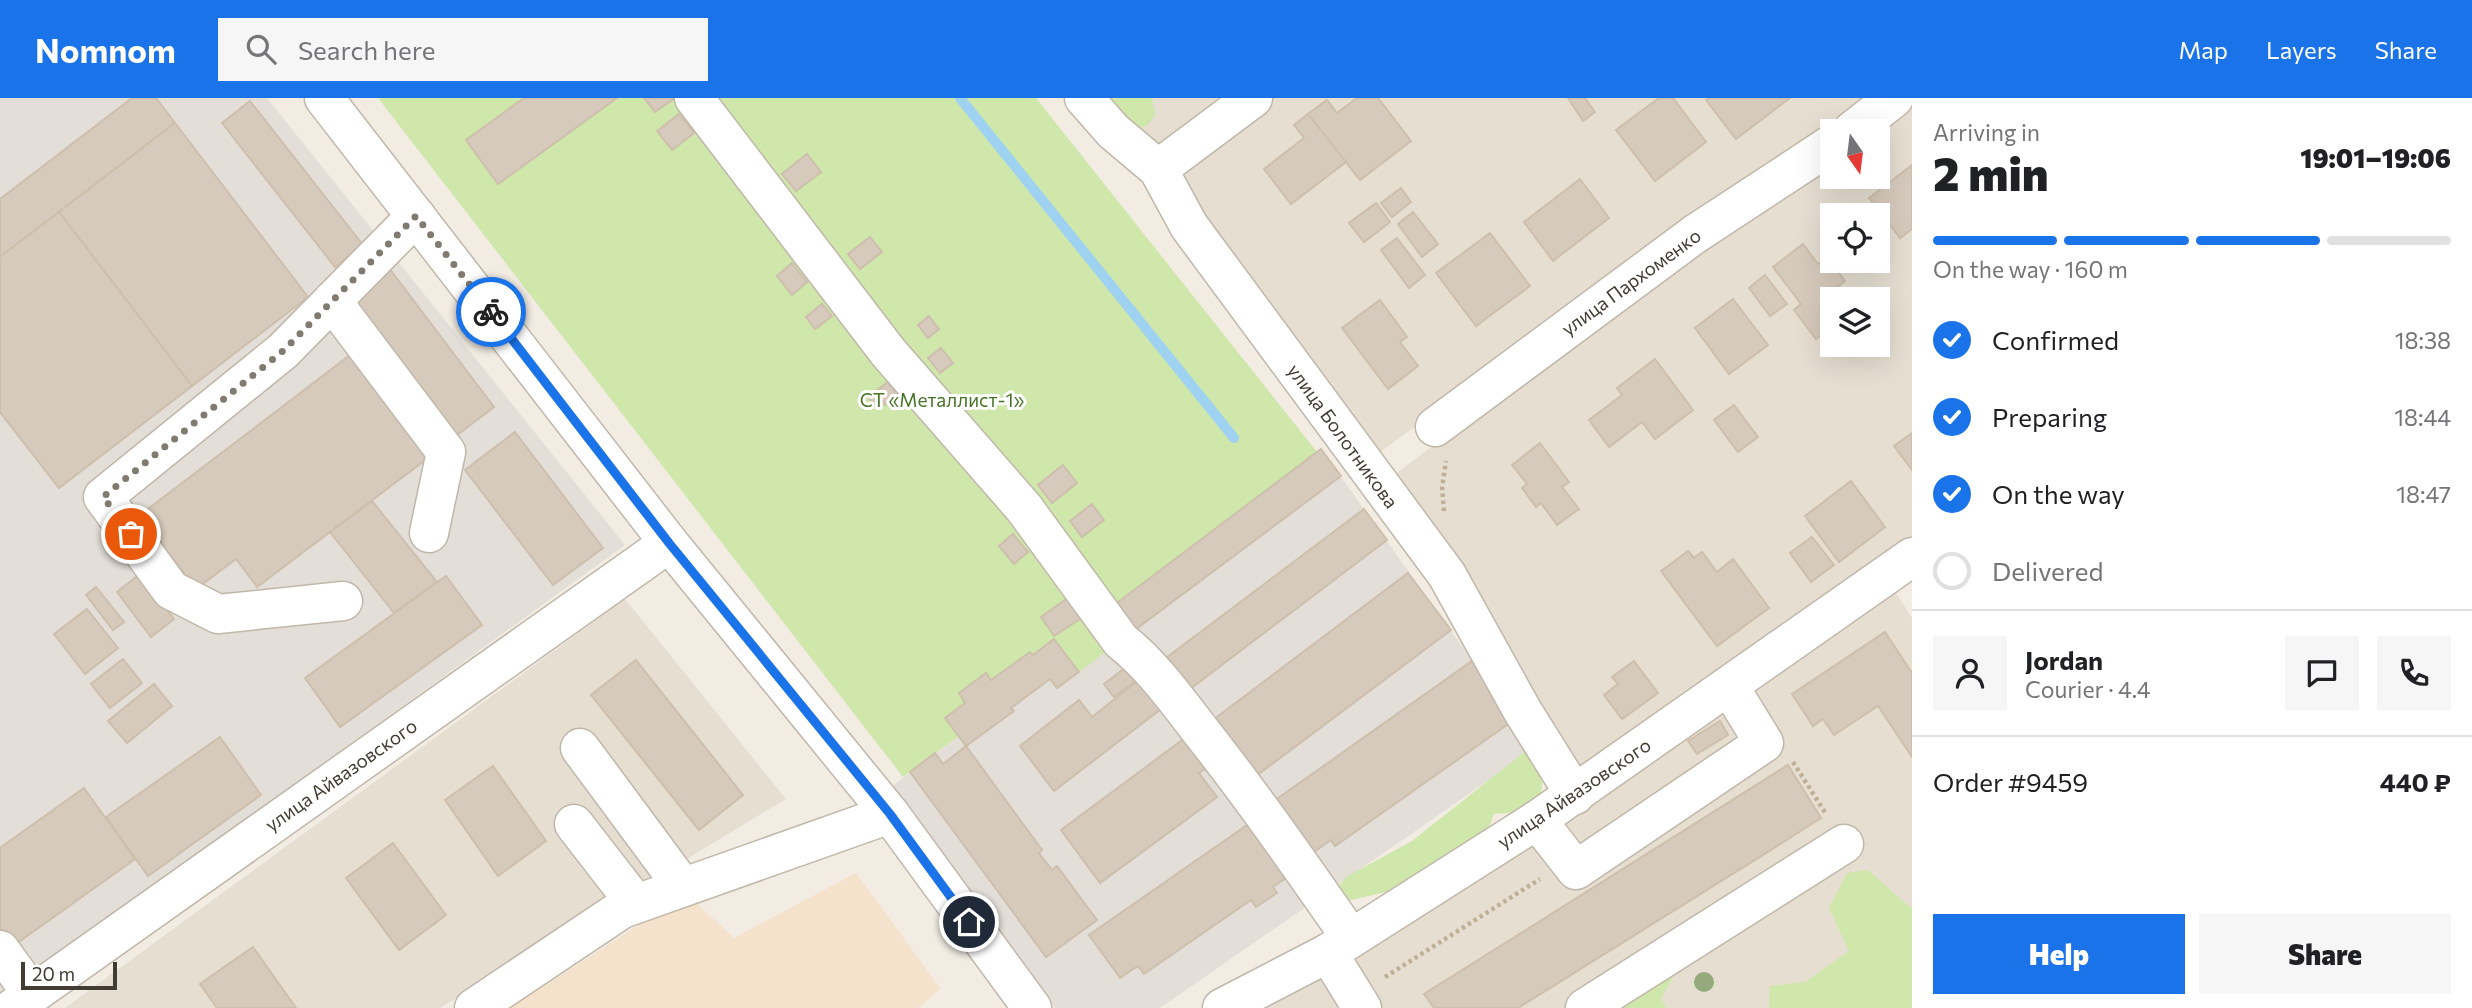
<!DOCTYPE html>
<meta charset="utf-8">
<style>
:root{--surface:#fff;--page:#f6f6f6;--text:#202124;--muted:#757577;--line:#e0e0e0;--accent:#1a73e8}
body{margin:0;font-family:Commissioner,sans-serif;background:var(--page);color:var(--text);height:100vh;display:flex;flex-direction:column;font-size:26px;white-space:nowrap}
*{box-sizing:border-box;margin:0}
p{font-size:23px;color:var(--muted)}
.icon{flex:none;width:38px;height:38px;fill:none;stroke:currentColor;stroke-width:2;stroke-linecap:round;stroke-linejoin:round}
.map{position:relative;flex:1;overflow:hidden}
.sheet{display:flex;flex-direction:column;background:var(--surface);width:560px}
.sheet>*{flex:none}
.needle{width:46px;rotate:166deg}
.controls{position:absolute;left:1820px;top:21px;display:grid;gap:14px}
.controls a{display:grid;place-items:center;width:70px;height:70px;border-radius:0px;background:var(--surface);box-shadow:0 7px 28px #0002;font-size:35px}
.scale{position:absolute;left:21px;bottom:18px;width:96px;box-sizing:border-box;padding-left:7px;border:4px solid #433c33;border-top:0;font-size:19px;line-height:24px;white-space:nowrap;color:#433c33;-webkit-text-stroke:5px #fff;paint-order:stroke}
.pin{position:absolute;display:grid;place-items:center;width:60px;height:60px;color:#fff;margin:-30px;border:4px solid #fff;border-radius:50%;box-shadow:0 2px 7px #0007}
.courier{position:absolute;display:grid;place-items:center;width:70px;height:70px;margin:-35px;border:5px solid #1a73e8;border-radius:50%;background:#fff;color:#222;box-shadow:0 2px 9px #0007}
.head em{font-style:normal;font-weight:800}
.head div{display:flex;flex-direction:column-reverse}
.head{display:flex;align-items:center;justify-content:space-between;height:119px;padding:0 21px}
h1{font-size:46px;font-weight:800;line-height:52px}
.bar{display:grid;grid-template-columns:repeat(4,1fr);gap:10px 7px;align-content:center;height:84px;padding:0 21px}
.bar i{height:9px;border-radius:5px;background:var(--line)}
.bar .current{background:var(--accent)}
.bar p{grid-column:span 4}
.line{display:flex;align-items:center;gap:18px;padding:0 21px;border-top:2px solid var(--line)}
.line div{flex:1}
.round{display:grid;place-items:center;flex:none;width:74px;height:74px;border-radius:0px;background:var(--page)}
ol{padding:0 21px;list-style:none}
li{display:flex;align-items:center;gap:21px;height:77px}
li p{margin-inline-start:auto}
li .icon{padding:7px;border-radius:50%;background:var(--accent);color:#fff;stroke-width:4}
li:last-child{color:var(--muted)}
li i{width:38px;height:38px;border:4px solid var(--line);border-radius:50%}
.cta{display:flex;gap:14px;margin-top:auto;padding:14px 21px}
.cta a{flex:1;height:80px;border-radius:0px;background:var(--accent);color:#fff;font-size:28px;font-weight:800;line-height:80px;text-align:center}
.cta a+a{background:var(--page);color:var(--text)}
header{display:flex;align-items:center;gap:42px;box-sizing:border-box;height:98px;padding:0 35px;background:var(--accent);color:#fff}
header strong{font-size:33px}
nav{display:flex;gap:38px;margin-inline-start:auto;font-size:24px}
.search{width:490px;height:63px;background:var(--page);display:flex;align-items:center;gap:18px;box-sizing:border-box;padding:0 24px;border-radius:0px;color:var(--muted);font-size:26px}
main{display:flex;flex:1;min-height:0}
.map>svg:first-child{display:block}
.residential{fill:#e6ded1;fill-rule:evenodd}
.commercial{fill:#f4e2cd}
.industrial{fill:#e3ded8}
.green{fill:#cfe7ab}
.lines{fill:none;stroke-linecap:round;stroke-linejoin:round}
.stream{stroke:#9ed2f0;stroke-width:10}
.building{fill:#d6cabc;stroke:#cebfac;stroke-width:2}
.minor-casing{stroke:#c0b7a9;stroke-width:41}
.path{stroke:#bfaf97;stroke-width:4.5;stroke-dasharray:3.5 3.5;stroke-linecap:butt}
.minor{stroke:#fff;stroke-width:38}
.tree{fill:#94aa7c}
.done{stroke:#807a71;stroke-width:7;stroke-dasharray:0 12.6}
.route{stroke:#1a73e8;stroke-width:9}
.labels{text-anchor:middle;stroke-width:6;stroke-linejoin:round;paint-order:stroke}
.street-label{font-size:19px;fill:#433c33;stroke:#fff}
.park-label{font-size:19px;fill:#487427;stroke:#fff}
</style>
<header>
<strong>Nomnom</strong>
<div class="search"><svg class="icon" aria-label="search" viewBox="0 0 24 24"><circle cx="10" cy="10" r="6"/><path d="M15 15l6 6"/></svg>Search here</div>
<nav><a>Map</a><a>Layers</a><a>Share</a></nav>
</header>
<main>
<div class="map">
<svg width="1912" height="910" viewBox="0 0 1912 910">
<rect width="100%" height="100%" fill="#f2ece3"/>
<g class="residential">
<path d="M 1098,0 L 1239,0 L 1168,46 L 1152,47 Z"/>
<path d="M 1271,0 L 1878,0 L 1674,139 L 1372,360 L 1182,91 L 1183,65 Z"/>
<path d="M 1912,0 L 1912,439 L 1576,680 L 1386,383 L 1702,145 L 1832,57 L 1832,79 L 1878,79 L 1878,33 ZM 1832,117 L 1878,117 L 1878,163 L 1832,163 ZM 1832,201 L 1878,201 L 1878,247 L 1832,247 Z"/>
<path d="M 1893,490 L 1912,520 L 1912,826 L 1789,910 L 1261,910 Z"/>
<path d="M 625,501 L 786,701 L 440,910 L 65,910 Z"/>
</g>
<path class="commercial" d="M 856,775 L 941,891 L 918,910 L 510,910 L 687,796 L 734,840 Z"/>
<g class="industrial">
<path d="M 0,0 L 267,0 L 625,447 L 0,900 Z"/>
<path d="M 1321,351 L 1535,650 L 1160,910 L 1055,910 L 887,692 L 959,638 L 959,595 L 986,575 L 992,582 L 1030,554 L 1054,541 L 1079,573 L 1121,543 L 1109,511 Z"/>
</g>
<g class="green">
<path d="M 378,0 L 1036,0 L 1317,354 L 1109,510 L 1128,537 L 1079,574 L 1054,541 L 1033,557 L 1030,554 L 991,582 L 986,575 L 959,595 L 965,605 L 959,638 L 903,679 Z"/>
<path d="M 1102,0 L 1152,0 L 1155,17 L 1147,28 L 1129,30 Z"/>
<path d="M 1527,652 L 1544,675 L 1541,695 L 1518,714 L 1494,716 L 1487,735 L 1386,794 L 1343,804 L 1335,793 L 1346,779 L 1412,743 Z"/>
<path d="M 1868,772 L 1912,811 L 1912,910 L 1769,910 L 1770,888 L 1805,884 L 1849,853 L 1829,810 L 1847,775 Z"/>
<path d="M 1677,871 L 1661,901 L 1666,910 L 1617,910 Z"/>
</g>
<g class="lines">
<path class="stream" d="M 960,0 L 1234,340"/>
</g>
<g class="building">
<path d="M 132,0 L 156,0 L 175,25 L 0,159 L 0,101 Z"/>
<path d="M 524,0 L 617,0 L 498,86 L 466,42 Z"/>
<path d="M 644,0 L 675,0 L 655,14 Z"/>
<path d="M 1357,0 L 1378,0 L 1411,43 L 1360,82 L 1308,16 L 1327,2 L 1337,15 Z"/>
<path d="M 1568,0 L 1585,0 L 1595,14 L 1583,23 Z"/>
<path d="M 1659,0 L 1673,0 L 1706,44 L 1655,83 L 1616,32 Z"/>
<path d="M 1709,0 L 1790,0 L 1736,41 L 1706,2 Z"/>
<path d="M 250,3 L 363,147 L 335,169 L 222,25 Z"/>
<path d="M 679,16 L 694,35 L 672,52 L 657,33 Z"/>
<path d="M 1308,16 L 1346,64 L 1291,106 L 1264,71 L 1304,40 L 1294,27 Z"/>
<path d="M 175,25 L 308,199 L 192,288 L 59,114 Z"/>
<path d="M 807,56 L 821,74 L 796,93 L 782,76 Z"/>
<path d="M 1912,67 L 1912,131 L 1900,140 L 1869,100 Z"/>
<path d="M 1580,81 L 1609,120 L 1553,163 L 1524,124 Z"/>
<path d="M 1401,90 L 1411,104 L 1392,119 L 1381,105 Z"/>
<path d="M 1376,105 L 1390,124 L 1364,144 L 1349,125 Z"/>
<path d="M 59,114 L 192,288 L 59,390 L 0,314 L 0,159 Z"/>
<path d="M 1413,114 L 1438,146 L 1422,159 L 1398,126 Z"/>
<path d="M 1490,135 L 1530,188 L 1476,228 L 1436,175 Z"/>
<path d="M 870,139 L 882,154 L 860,171 L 848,156 Z"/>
<path d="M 1397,140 L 1425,177 L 1409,190 L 1381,152 Z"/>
<path d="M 1803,146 L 1818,166 L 1827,160 L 1845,183 L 1836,190 L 1845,201 L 1832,201 L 1832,229 L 1816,241 L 1794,212 L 1801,206 L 1773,169 Z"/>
<path d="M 792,165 L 807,184 L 792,197 L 777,178 Z"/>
<path d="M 389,170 L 494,309 L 453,340 L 348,201 Z"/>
<path d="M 1765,177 L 1787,206 L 1770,218 L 1749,190 Z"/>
<path d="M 1733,201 L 1768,247 L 1729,276 L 1695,230 Z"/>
<path d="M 1380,202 L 1407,239 L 1400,244 L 1418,268 L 1388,291 L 1342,230 Z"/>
<path d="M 822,206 L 832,218 L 815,231 L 806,219 Z"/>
<path d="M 929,218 L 939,231 L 928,240 L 918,227 Z"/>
<path d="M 941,250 L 953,265 L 940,275 L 928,260 Z"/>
<path d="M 354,254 L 432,357 L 257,489 L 236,461 L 196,491 L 140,417 Z"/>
<path d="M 1655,261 L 1693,312 L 1655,341 L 1642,324 L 1609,349 L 1589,322 L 1622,297 L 1617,290 Z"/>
<path d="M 888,284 L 898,297 L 885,307 L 883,303 L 876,309 L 868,299 Z"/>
<path d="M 1734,307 L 1758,339 L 1738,354 L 1714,322 Z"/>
<path d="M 515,334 L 603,450 L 553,487 L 465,372 Z"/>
<path d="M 1912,335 L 1912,372 L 1894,348 Z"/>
<path d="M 1540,345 L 1569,384 L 1562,389 L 1579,411 L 1557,427 L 1541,405 L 1536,409 L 1522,390 L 1527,386 L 1512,367 Z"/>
<path d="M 1321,351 L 1341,378 L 1128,537 L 1109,511 Z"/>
<path d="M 1063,367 L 1077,385 L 1052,405 L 1038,387 Z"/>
<path d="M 1851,383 L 1885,429 L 1839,464 L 1805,418 Z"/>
<path d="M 372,403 L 437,484 L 394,515 L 330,434 Z"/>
<path d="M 1092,406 L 1104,422 L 1082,439 L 1070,423 Z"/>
<path d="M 1364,411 L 1387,442 L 1186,594 L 1162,563 Z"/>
<path d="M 1013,436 L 1028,454 L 1014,466 L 999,448 Z"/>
<path d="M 1812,439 L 1834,467 L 1811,484 L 1790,455 Z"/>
<path d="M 1688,453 L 1694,460 L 1702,454 L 1717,474 L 1733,461 L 1769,510 L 1717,548 L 1661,473 Z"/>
<path d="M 1408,475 L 1451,532 L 1252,681 L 1209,625 Z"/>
<path d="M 140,476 L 174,521 L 151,539 L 117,494 Z"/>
<path d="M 446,478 L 482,527 L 340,629 L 305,580 Z"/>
<path d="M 96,489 L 124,524 L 113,532 L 86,497 Z"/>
<path d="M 1072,497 L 1086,517 L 1054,538 L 1041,519 Z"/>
<path d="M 87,511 L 118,550 L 85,576 L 54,536 Z"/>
<path d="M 1885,534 L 1912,575 L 1912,659 L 1878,608 L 1834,637 L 1823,621 L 1813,628 L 1792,596 Z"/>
<path d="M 1054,541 L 1079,574 L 1057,590 L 1050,581 L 1011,610 L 1014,613 L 966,648 L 945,620 L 965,605 L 959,595 L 986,575 L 991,582 L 1030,554 L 1033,557 Z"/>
<path d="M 123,561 L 142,585 L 110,610 L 91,586 Z"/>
<path d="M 636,562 L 743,697 L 699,732 L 591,597 Z"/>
<path d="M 1472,563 L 1514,622 L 1335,748 L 1331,742 L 1311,756 L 1274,703 Z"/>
<path d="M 1634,563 L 1658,595 L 1622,621 L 1604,597 L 1618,586 L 1612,579 Z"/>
<path d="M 1125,570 L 1135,583 L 1114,599 L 1104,586 Z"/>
<path d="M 1139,582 L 1161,611 L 1054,693 L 1020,648 L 1079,602 L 1092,619 Z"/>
<path d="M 154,586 L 172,608 L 127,645 L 108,623 Z"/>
<path d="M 1720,623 L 1728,637 L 1697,656 L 1688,643 Z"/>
<path d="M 1189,637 L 1211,667 L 1199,675 L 1217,699 L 1100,785 L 1061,732 Z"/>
<path d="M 220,639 L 261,697 L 148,778 L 106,719 Z"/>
<path d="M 966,648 L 1042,752 L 1039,755 L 1052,772 L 1057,768 L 1097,822 L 1046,859 L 910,674 L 935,655 L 943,666 Z"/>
<path d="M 1788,667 L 1821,720 L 1782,745 L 1518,910 L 1434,910 L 1424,896 Z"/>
<path d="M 493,668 L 546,743 L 498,778 L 445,702 Z"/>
<path d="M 84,690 L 135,761 L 13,848 L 0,829 L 0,750 Z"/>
<path d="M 1253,723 L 1290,777 L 1273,789 L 1277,795 L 1256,809 L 1251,802 L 1144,876 L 1138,868 L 1120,880 L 1089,837 Z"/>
<path d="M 393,745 L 446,817 L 399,852 L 346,780 Z"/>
<path d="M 253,849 L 296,910 L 217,910 L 200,886 Z"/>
</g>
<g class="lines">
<defs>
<g id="minor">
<path d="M 324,0 L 669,445 L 890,716 L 1032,910"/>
<path d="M 694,0 L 888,254 L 1024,410 L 1121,543 C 1153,568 1178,604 1203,636 C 1255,702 1303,771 1351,840"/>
<path d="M 1084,0 L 1113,33 L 1158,71 L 1189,128 L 1447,477 L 1522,612 L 1575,697"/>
<path d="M 1852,33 L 1894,0"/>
<path d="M 1158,71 L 1253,0"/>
<path d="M 332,203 L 446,354 L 429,435"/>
<path d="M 1435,329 L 1695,136 L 1832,46"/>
<path d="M 343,503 L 218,516 L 171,492 L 103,399 L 283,253 L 416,118"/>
<path d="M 580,650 L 683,789"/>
<path d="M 1537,722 L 1576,772 L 1764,645 L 1729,588"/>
<path d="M 574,726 L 636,806"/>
<path d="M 0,852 L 32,896"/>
<path d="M 1328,855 L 1362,910"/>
<path d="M 13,910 L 669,445"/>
<path d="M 474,910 L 622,811 L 890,716"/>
<path d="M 1222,910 L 1328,855 L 1537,722 L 1912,459"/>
<path d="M 1585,910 L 1844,746"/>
</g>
</defs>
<use href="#minor" class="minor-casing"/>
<g class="path">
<path d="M 1444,413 L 1442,390 L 1446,363"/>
<path d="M 1793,664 L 1826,716"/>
<path d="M 1385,879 L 1540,781"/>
</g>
<use href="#minor" class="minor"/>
</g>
<circle class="tree" cx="1704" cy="884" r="10"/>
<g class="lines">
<path class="done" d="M 131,436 L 103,399 L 283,253 L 416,118 L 491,214"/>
<path class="route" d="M 491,214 L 669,445 L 890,716 L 969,824"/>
</g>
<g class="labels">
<g class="street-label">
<text transform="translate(1631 184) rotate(-36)" y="7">улица Пархоменко</text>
<text transform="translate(1343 338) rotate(54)" y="7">улица Болотникова</text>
<text transform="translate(341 677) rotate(-35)" y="7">улица Айвазовского</text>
<text transform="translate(1574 695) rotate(-34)" y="7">улица Айвазовского</text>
</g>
<g class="park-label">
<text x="942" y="309">СТ «Металлист-1»</text>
</g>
</g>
</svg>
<div class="controls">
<a><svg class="needle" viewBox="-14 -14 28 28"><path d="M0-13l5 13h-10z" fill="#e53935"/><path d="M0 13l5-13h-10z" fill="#757577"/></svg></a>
<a><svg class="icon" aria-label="locate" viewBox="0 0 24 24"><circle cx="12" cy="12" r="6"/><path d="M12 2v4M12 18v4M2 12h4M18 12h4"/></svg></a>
<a><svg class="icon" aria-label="layers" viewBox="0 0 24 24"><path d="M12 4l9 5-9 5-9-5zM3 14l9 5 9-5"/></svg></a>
</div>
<div class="scale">20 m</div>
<div class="pin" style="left:131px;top:436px;background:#ea580c"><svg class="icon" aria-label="bag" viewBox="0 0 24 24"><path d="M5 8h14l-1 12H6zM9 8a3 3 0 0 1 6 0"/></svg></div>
<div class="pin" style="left:969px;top:824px;background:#1f2937"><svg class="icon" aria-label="home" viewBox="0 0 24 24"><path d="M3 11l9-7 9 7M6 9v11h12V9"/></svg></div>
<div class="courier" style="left:491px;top:214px"><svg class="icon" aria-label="bike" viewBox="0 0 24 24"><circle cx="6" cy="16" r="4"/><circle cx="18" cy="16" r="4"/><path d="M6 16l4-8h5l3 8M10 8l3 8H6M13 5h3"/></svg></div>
</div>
<section class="sheet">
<div class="head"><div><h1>2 min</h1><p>Arriving in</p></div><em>19:01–19:06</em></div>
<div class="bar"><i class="current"></i><i class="current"></i><i class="current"></i><i></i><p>On the way · 160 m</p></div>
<ol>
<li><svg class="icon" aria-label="check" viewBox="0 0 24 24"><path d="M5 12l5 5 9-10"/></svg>Confirmed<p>18:38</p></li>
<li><svg class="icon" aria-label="check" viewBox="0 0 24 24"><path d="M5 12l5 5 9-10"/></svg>Preparing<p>18:44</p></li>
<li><svg class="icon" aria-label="check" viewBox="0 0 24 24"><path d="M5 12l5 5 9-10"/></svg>On the way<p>18:47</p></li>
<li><i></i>Delivered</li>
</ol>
<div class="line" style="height:126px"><a class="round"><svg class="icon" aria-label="person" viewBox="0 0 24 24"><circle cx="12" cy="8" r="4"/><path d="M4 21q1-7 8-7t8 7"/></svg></a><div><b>Jordan</b><p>Courier · 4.4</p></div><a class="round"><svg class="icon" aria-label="chat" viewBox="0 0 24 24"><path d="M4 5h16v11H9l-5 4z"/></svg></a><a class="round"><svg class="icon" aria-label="phone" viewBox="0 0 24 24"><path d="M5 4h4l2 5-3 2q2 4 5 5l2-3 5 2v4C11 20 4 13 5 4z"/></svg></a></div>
<div class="line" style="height:91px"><div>Order #9459</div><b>440 ₽</b></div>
<div class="cta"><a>Help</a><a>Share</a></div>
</section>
</main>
